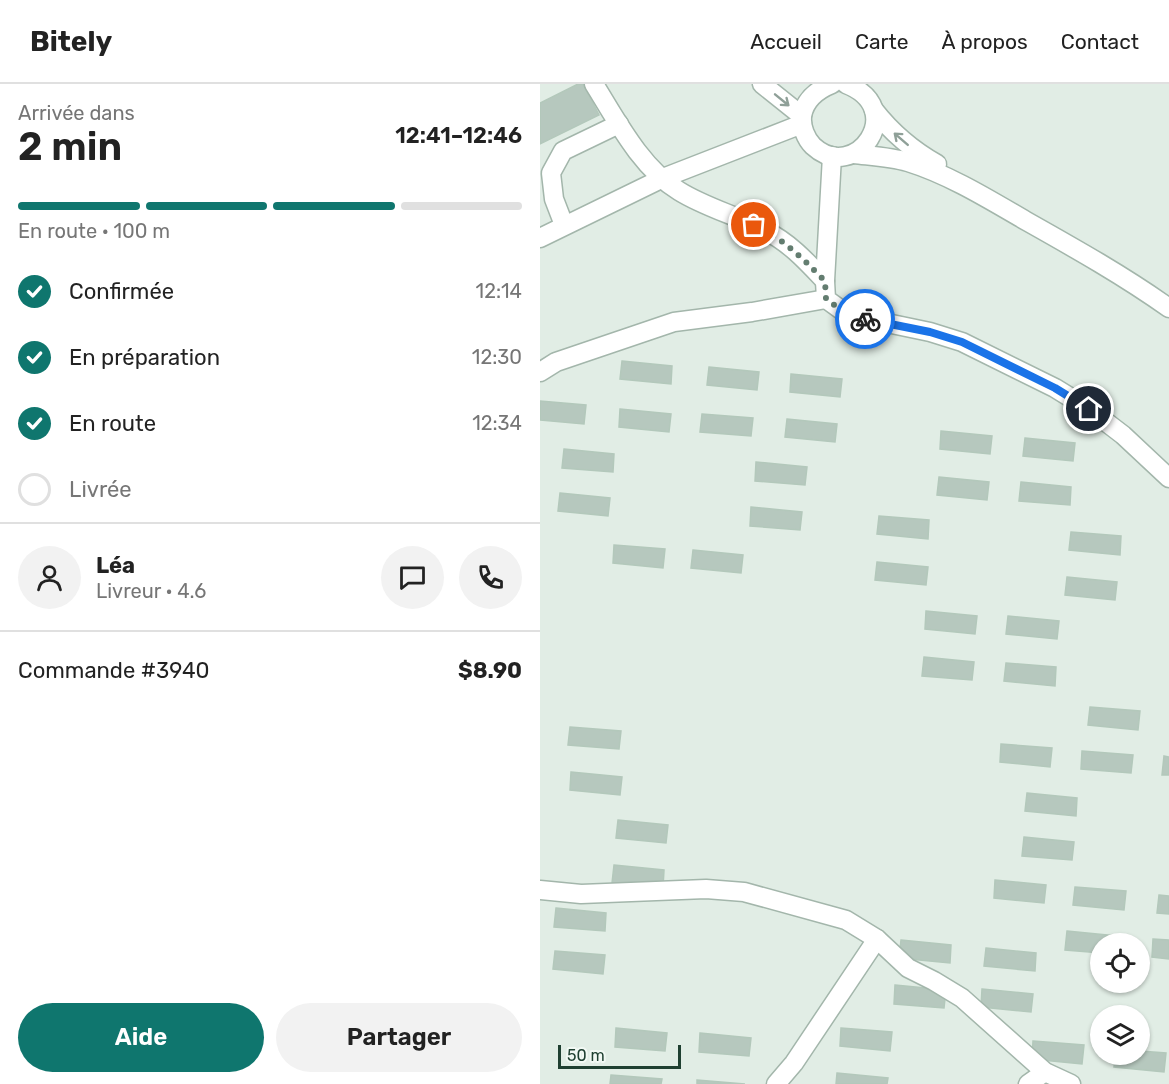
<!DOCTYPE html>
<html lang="fr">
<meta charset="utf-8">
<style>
:root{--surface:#fff;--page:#f2f2f2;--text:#222;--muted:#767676;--line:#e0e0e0;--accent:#0f766e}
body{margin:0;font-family:Rubik,sans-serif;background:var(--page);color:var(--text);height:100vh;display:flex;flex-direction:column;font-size:22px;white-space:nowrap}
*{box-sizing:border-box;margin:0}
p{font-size:20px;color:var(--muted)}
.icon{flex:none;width:33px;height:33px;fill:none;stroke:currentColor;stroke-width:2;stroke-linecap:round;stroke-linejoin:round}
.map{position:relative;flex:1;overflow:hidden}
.side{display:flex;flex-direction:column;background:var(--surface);width:540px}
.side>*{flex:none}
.fabs{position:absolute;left:550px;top:849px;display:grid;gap:12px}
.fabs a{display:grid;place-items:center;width:60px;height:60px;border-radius:50%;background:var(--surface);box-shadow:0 2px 4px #0004;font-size:30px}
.scale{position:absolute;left:18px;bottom:15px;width:123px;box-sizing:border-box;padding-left:6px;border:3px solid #1f4031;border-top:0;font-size:16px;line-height:21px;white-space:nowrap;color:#1f4031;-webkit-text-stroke:4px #f2f9f4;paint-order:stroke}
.pin{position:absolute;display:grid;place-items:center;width:51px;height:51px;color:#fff;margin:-26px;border:3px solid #fff;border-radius:50%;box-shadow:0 2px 6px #0007}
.courier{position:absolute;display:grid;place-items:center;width:60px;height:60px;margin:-30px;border:4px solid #1a73e8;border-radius:50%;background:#fff;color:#222;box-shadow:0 2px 8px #0007}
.headline em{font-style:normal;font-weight:600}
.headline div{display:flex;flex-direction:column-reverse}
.headline{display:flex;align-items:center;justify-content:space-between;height:102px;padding:0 18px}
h1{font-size:39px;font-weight:600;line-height:45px}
.bar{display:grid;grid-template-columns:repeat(4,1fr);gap:9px 6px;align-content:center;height:72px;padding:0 18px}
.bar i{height:8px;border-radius:4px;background:var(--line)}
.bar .on{background:var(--accent)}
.bar p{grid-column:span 4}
.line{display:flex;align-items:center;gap:15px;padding:0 18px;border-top:2px solid var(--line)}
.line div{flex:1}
.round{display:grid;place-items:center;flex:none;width:63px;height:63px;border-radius:32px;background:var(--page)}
ol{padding:0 18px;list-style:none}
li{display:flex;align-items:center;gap:18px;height:66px}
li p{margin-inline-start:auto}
li .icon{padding:6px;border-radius:50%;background:var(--accent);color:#fff;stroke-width:4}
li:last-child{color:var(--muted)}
li i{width:33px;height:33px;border:3px solid var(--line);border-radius:50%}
.button{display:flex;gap:12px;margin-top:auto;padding:12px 18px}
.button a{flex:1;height:69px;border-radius:36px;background:var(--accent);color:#fff;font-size:24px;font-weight:600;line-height:69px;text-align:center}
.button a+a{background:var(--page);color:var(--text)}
header{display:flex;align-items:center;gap:36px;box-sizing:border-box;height:84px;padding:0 30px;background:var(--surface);border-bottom:2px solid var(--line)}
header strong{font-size:28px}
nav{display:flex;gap:33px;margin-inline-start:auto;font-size:21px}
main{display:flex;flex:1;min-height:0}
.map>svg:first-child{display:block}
.building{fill:#b6c8be;stroke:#b3c8bb;stroke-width:1.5}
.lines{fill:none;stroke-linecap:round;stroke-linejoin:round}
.minor-casing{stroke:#a3b6ab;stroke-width:21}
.minor{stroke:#fff;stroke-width:18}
.oneway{stroke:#8fa098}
.done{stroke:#637d70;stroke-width:6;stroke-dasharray:0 10.8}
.route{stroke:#1a73e8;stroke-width:8}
</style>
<header>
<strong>Bitely</strong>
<nav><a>Accueil</a><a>Carte</a><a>À propos</a><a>Contact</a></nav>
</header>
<main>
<section class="side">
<div class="headline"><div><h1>2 min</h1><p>Arrivée dans</p></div><em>12:41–12:46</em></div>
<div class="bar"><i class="on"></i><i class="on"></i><i class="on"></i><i></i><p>En route · 100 m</p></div>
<ol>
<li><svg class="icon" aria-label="check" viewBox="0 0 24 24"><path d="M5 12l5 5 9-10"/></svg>Confirmée<p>12:14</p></li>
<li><svg class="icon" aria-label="check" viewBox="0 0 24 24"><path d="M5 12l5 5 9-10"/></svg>En préparation<p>12:30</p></li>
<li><svg class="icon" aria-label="check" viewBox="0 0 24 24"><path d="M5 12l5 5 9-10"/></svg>En route<p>12:34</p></li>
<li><i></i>Livrée</li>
</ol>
<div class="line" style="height:108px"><a class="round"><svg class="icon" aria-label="person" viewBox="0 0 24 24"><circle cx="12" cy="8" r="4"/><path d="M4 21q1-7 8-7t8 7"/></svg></a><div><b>Léa</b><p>Livreur · 4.6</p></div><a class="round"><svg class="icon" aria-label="chat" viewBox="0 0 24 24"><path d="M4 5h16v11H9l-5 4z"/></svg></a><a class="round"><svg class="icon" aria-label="phone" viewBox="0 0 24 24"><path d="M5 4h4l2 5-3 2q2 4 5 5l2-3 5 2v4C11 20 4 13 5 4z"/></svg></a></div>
<div class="line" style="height:78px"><div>Commande #3940</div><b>$8.90</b></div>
<div class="button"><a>Aide</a><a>Partager</a></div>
</section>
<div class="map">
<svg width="629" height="1000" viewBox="0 0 629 1000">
<rect width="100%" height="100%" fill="#e1ede5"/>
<g class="building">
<path d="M 38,0 L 43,0 L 59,31 L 0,60 L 0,19 Z"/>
<path d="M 82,277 L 132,282 L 131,300 L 80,295 Z"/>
<path d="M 169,283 L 219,288 L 217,306 L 167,301 Z"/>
<path d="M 251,290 L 302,295 L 300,313 L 250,308 Z"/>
<path d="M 0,317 L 46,321 L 44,340 L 0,336 Z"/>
<path d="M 80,325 L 131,330 L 129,348 L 79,343 Z"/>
<path d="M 162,330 L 213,334 L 211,352 L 160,348 Z"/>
<path d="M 247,335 L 297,340 L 295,358 L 245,353 Z"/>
<path d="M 401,347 L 452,352 L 450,370 L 400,365 Z"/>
<path d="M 485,354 L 535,359 L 533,377 L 483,372 Z"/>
<path d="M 24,365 L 74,370 L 73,388 L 22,384 Z"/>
<path d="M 216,378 L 267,383 L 265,401 L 215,397 Z"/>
<path d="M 399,393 L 449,398 L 447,416 L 397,411 Z"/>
<path d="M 481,398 L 531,403 L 530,421 L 479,417 Z"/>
<path d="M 20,409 L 70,414 L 68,432 L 18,427 Z"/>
<path d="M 211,423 L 262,428 L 260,446 L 210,442 Z"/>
<path d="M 339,432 L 389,436 L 388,455 L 337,450 Z"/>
<path d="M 531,448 L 581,452 L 580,471 L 529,466 Z"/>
<path d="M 74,461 L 125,465 L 123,484 L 73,479 Z"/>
<path d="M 153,466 L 203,471 L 201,489 L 151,484 Z"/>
<path d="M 337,478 L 388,483 L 386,501 L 335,496 Z"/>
<path d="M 527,493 L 577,498 L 575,516 L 525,511 Z"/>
<path d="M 386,527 L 437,532 L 435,550 L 385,545 Z"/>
<path d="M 468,532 L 519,537 L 517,555 L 466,550 Z"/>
<path d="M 384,573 L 434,578 L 432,596 L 382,592 Z"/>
<path d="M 466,579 L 516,583 L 515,602 L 464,597 Z"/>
<path d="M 550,623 L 600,627 L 598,646 L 548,641 Z"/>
<path d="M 30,643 L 81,647 L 79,665 L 28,661 Z"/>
<path d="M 461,660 L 512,664 L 510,683 L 460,678 Z"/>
<path d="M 542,667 L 593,671 L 591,689 L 541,685 Z"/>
<path d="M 624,672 L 629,673 L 629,691 L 622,691 Z"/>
<path d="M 31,688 L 82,693 L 80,711 L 30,706 Z"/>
<path d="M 487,709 L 537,714 L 536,732 L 485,727 Z"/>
<path d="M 78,736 L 128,741 L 126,759 L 76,754 Z"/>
<path d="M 484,753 L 534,758 L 532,776 L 482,772 Z"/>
<path d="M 74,781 L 124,786 L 123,804 L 72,799 Z"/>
<path d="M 455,796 L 506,801 L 504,819 L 454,814 Z"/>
<path d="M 535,803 L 586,807 L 584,826 L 533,821 Z"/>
<path d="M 619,811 L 629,812 L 629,830 L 617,829 Z"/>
<path d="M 16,824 L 66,829 L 65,847 L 14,843 Z"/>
<path d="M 527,847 L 577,852 L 577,860 L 561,860 L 561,869 L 525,866 Z"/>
<path d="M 613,855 L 629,856 L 629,875 L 612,873 Z"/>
<path d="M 361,856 L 411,861 L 410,879 L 359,874 Z"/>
<path d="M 446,864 L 496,869 L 495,887 L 444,882 Z"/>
<path d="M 15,867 L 65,871 L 63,890 L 13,885 Z"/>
<path d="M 355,901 L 406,906 L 404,924 L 354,920 Z"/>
<path d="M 442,905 L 493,910 L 491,928 L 441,923 Z"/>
<path d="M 76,944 L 127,949 L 125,967 L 75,963 Z"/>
<path d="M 301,944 L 352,948 L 350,967 L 300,962 Z"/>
<path d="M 160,949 L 211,954 L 209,972 L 159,968 Z"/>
<path d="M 493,957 L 544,961 L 542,980 L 492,975 Z"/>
<path d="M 600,967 L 626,969 L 624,988 L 574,983 L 575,970 L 600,970 Z"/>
<path d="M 297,989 L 348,994 L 347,1000 L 296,1000 Z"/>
<path d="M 71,991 L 122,995 L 121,1000 L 70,1000 Z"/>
<path d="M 157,996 L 205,1000 L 157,1000 Z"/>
</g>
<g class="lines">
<defs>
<g id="minor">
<path d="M 54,0 C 77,37 101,84 139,107 C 166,124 199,132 226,147 C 250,159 267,178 285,197"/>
<path d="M 222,0 L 262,32"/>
<path d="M 292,0 C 277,6 265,15 262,32 C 261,43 266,55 273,62 C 315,101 370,25 306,0"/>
<path d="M 334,26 C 352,49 372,66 397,80"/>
<path d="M 314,70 C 331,72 351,73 368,78 C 410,91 450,116 488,138 C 536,165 584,192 629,224"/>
<path d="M 292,72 L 285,197 L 286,215 L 304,228 L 323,234 L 390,248 L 422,258 L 515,304 L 549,325 L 583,351 L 629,394"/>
<path d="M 24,141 L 14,115 L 11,89 L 23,67 L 79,40"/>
<path d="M 0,154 L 123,94 L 262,40"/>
<path d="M 0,288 L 16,278 L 134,238 L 212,228 L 286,215"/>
<path d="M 0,806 L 41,810 L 166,805 L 204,808 L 306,836 L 337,855 L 368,884 L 394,897 L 422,914 L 505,988 L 531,1000"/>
<path d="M 236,1000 L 254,979 L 337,855"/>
<path d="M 488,1000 L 505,988"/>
</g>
</defs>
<use href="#minor" class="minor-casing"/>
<use href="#minor" class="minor"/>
</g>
<defs><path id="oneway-shaft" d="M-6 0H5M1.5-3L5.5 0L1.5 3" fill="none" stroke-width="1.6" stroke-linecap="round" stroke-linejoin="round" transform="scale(1.5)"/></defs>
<g class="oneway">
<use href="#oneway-shaft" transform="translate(242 16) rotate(39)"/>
<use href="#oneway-shaft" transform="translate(361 55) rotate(-139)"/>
</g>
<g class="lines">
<path class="done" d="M 214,141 C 244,155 262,174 285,197 L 286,215 L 304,228 L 325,235"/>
<path class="route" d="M 325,235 L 390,248 L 422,258 L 515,304 L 549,325"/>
</g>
</svg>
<div class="fabs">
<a><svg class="icon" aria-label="locate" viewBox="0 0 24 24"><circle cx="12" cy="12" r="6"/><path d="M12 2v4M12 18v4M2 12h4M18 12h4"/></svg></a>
<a><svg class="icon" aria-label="layers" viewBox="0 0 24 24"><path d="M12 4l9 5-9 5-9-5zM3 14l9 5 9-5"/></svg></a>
</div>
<div class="scale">50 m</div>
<div class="pin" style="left:214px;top:141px;background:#ea580c"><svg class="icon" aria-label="bag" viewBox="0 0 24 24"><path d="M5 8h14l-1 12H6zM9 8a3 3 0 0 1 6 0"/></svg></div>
<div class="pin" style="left:549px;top:325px;background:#1f2937"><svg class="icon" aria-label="home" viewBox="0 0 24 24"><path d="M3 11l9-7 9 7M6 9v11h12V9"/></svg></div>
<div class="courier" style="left:325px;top:235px"><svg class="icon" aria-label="bike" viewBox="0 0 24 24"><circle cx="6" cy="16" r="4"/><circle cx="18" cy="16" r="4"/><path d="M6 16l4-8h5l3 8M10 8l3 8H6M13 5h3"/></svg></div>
</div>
</main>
